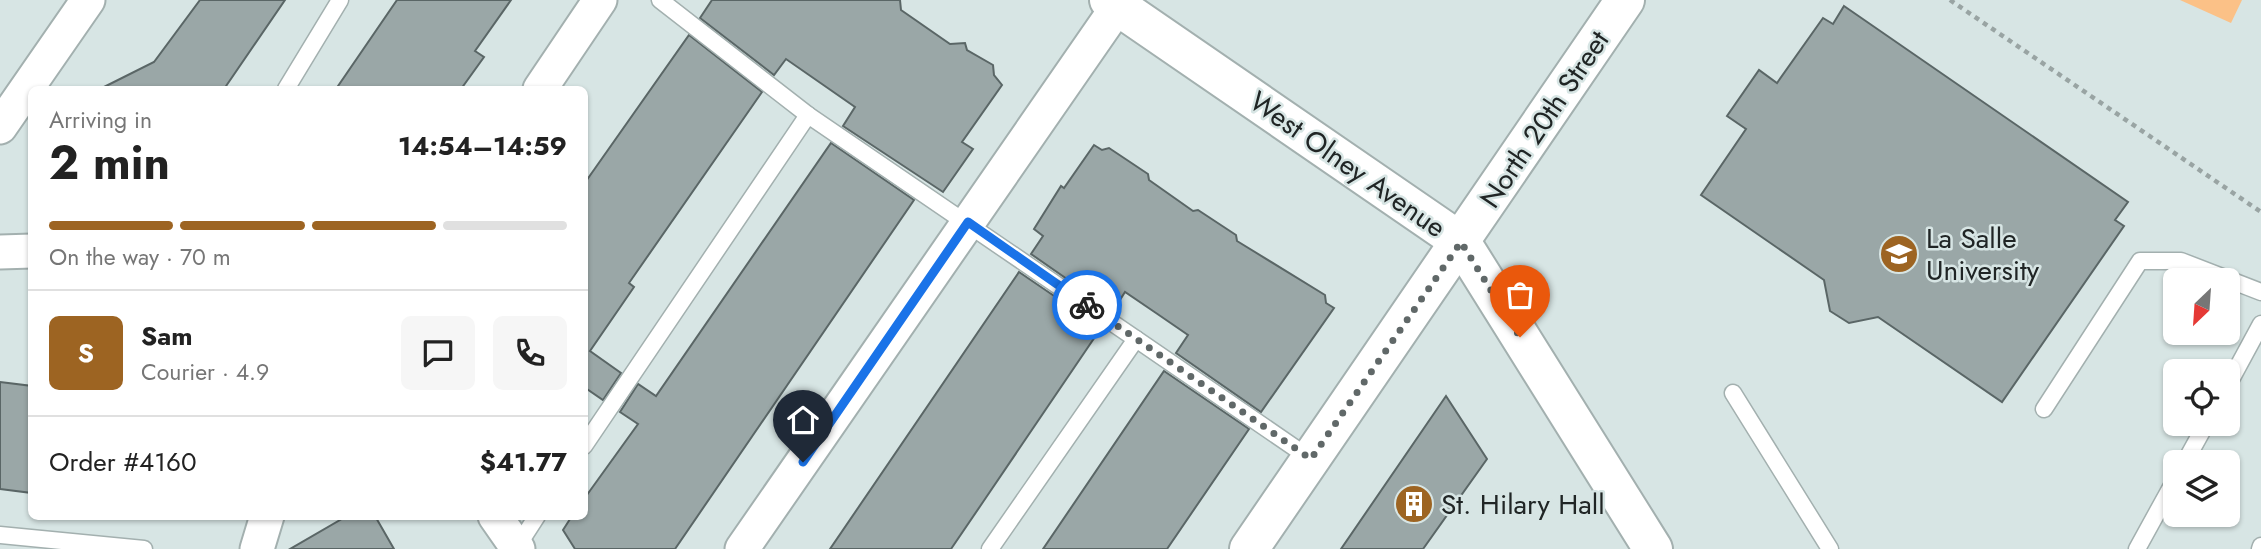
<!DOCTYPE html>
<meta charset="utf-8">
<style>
:root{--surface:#fff;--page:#f6f6f6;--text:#222;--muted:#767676;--line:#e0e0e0;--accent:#9d6422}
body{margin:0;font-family:Jost,sans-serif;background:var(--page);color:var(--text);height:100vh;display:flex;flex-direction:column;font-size:26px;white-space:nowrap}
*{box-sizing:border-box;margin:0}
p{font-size:23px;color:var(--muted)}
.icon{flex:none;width:38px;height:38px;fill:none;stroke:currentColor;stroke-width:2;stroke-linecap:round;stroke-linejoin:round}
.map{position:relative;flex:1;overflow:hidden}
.drawer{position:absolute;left:28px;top:86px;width:560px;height:434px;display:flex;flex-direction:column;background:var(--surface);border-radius:10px;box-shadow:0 2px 5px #0004}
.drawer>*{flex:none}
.needle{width:46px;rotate:205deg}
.fabs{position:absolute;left:2163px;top:268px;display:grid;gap:14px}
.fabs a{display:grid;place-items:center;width:77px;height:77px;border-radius:10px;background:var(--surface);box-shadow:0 2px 5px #0004;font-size:35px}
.pin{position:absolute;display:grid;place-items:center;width:60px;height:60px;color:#fff;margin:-72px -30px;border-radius:50% 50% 50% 0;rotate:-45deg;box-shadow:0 0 7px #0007}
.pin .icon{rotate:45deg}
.courier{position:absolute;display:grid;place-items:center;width:70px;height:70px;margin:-35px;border:5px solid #1a73e8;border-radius:50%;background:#fff;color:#222;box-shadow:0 2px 9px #0007}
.headline em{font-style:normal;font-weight:700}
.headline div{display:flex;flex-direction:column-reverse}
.headline{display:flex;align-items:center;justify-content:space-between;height:119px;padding:0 21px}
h1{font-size:46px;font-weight:700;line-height:52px}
.bar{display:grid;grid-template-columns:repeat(4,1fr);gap:10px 7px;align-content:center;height:84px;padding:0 21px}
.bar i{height:9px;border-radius:5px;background:var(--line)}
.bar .current{background:var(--accent)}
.bar p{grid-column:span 4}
.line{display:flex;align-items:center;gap:18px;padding:0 21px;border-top:2px solid var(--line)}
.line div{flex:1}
.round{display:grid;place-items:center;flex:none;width:74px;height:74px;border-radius:10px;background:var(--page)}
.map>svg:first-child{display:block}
.green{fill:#fbc187}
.building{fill:#9aa7a7;stroke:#5a6666;stroke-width:2}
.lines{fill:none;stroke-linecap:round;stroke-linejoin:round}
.service-casing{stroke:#a3b0af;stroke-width:19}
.minor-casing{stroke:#a3b0af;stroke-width:37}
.tertiary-casing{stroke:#a3b0af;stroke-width:42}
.path{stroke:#99a4a3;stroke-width:4.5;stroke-dasharray:5 5;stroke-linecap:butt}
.service{stroke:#fff;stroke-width:16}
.minor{stroke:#fff;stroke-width:33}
.tertiary{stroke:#fff;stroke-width:38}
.done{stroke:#606868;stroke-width:7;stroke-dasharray:0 12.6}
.route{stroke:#1a73e8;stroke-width:9}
.labels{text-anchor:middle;stroke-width:5;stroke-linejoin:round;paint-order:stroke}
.street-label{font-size:28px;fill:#202525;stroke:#d7e5e4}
.poi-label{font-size:28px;fill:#202525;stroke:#d7e5e4;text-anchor:start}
</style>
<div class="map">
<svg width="2261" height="549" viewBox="0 0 2261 549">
<rect width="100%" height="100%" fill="#d7e5e4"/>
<path class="green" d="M 2180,0 L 2242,0 L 2231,23 Z"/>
<g class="building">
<path d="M 200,0 L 285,0 L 224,89 L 100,89 L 154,62 Z"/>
<path d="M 397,0 L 511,0 L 475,51 L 484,57 L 461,89 L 336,89 Z"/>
<path d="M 712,0 L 900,0 L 901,10 L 950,44 L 965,43 L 967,50 L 993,65 L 994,75 L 1002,85 L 962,142 L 973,149 L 943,192 L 843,126 L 855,107 L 786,59 L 774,75 L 700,18 Z"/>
<path d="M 1844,6 L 2128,202 L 2115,220 L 2124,226 L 2002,402 L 1878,317 L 1849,323 L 1830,311 L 1824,280 L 1701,195 L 1746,129 L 1727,116 L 1759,70 L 1777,83 L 1823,18 L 1833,24 Z"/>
<path d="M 689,35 L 762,92 L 629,283 L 634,287 L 590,351 L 621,373 L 603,400 L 584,387 L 584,184 Z"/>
<path d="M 831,143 L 914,200 L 675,549 L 575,549 L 563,530 L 572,516 L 584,516 L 584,499 L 638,424 L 620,412 L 638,384 L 656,396 Z"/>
<path d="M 1094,145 L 1102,150 L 1109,148 L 1148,174 L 1149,180 L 1193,211 L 1198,210 L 1236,235 L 1237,241 L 1325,295 L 1326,303 L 1334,308 L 1261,412 L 1176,353 L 1188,335 L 1156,313 L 1125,292 L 1113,311 L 1031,254 L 1043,236 L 1034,229 L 1061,186 L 1064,188 Z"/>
<path d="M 1019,272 L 1101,328 L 983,502 L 951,549 L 830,549 Z"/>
<path d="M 1164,371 L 1249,429 L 1167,549 L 1043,549 Z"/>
<path d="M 0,382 L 32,386 L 32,493 L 0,489 Z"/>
<path d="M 1446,396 L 1487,459 L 1423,549 L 1341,549 Z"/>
<path d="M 347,516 L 375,516 L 394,549 L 290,549 Z"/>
</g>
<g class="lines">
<defs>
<g id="service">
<path d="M 660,0 L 808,115"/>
<path d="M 286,89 L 340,0"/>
<path d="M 1136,339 L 1311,459"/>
<path d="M 2228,385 L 2261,324"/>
<path d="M 1733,393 L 1830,549"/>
<path d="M 2044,409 L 2140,261 L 2181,261 L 2261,292"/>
<path d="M 584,446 L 808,115 L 1136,339 L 990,549"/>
<path d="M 2185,462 L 2206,424"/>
<path d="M 0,535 L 144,549"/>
<path d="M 517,547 L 537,516"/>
<path d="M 2137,549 L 2175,480"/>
<path d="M 2260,549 L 2261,546"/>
</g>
<g id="minor">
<path d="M 540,89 L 600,0"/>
<path d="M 0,127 L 88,0"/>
<path d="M 0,252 L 32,251"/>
<path d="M 495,516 L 518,549"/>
<path d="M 257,549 L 267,516"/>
<path d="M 742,549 L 1118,6"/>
</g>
<g id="tertiary">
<path d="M 1109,0 L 1461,242 L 1653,549"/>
<path d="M 1249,549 L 1625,0"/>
</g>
</defs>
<use href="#service" class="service-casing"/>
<use href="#minor" class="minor-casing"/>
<use href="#tertiary" class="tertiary-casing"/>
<path class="path" d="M 1950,0 L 2261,212"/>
<use href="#service" class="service"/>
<use href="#minor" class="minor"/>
<use href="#tertiary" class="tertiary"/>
</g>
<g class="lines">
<path class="done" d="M 1087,305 L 1311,459 L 1461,242 L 1520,337"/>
<path class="route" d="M 803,462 L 968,222 L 1087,305"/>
</g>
<defs>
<symbol id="university-disc" viewBox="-11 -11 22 22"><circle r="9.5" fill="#9d6422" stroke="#d7e5e4"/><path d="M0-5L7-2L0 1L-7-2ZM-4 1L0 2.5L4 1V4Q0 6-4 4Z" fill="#fff"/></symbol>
<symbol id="building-disc" viewBox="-11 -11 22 22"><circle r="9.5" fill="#9d6422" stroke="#d7e5e4"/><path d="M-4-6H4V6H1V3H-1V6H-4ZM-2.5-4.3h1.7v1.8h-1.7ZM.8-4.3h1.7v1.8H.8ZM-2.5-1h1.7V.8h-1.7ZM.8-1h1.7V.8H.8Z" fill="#fff"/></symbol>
</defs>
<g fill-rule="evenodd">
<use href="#university-disc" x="1877" y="232" width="44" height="44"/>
<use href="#building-disc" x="1392" y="482" width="44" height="44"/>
</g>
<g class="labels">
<g class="street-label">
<text transform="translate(1544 119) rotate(-56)" y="10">North 20th Street</text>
<text transform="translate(1348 164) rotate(35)" y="10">West Olney Avenue</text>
</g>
<g class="poi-label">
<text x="1926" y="248">La Salle<tspan x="1926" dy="32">University</tspan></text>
<text x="1441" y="514">St. Hilary Hall</text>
</g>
</g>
</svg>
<div class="fabs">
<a><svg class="needle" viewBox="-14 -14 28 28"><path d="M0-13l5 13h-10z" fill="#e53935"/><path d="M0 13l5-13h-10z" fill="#767676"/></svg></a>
<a><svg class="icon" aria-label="locate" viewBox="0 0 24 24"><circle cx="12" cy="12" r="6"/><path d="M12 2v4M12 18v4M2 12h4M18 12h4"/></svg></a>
<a><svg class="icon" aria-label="layers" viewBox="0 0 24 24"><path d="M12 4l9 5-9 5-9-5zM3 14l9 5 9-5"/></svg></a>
</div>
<div class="pin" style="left:1520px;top:337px;background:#ea580c"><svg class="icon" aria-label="bag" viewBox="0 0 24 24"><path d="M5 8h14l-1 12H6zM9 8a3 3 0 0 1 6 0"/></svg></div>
<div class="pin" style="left:803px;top:462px;background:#1f2937"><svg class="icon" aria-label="home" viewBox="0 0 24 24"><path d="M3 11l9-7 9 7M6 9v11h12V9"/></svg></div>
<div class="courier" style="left:1087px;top:305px"><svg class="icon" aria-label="bike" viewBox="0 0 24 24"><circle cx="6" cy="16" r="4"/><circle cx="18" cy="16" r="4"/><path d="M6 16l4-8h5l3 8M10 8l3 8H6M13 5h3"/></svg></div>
<section class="drawer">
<div class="headline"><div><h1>2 min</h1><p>Arriving in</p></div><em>14:54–14:59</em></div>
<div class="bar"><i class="current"></i><i class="current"></i><i class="current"></i><i></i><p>On the way · 70 m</p></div>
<div class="line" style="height:126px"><b class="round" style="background:var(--accent);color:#fff">S</b><div><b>Sam</b><p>Courier · 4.9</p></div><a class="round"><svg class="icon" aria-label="chat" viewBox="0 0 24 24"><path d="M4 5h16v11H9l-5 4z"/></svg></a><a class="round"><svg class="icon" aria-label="phone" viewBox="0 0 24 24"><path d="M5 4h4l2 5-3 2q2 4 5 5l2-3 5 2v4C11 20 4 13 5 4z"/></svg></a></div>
<div class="line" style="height:91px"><div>Order #4160</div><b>$41.77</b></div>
</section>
</div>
